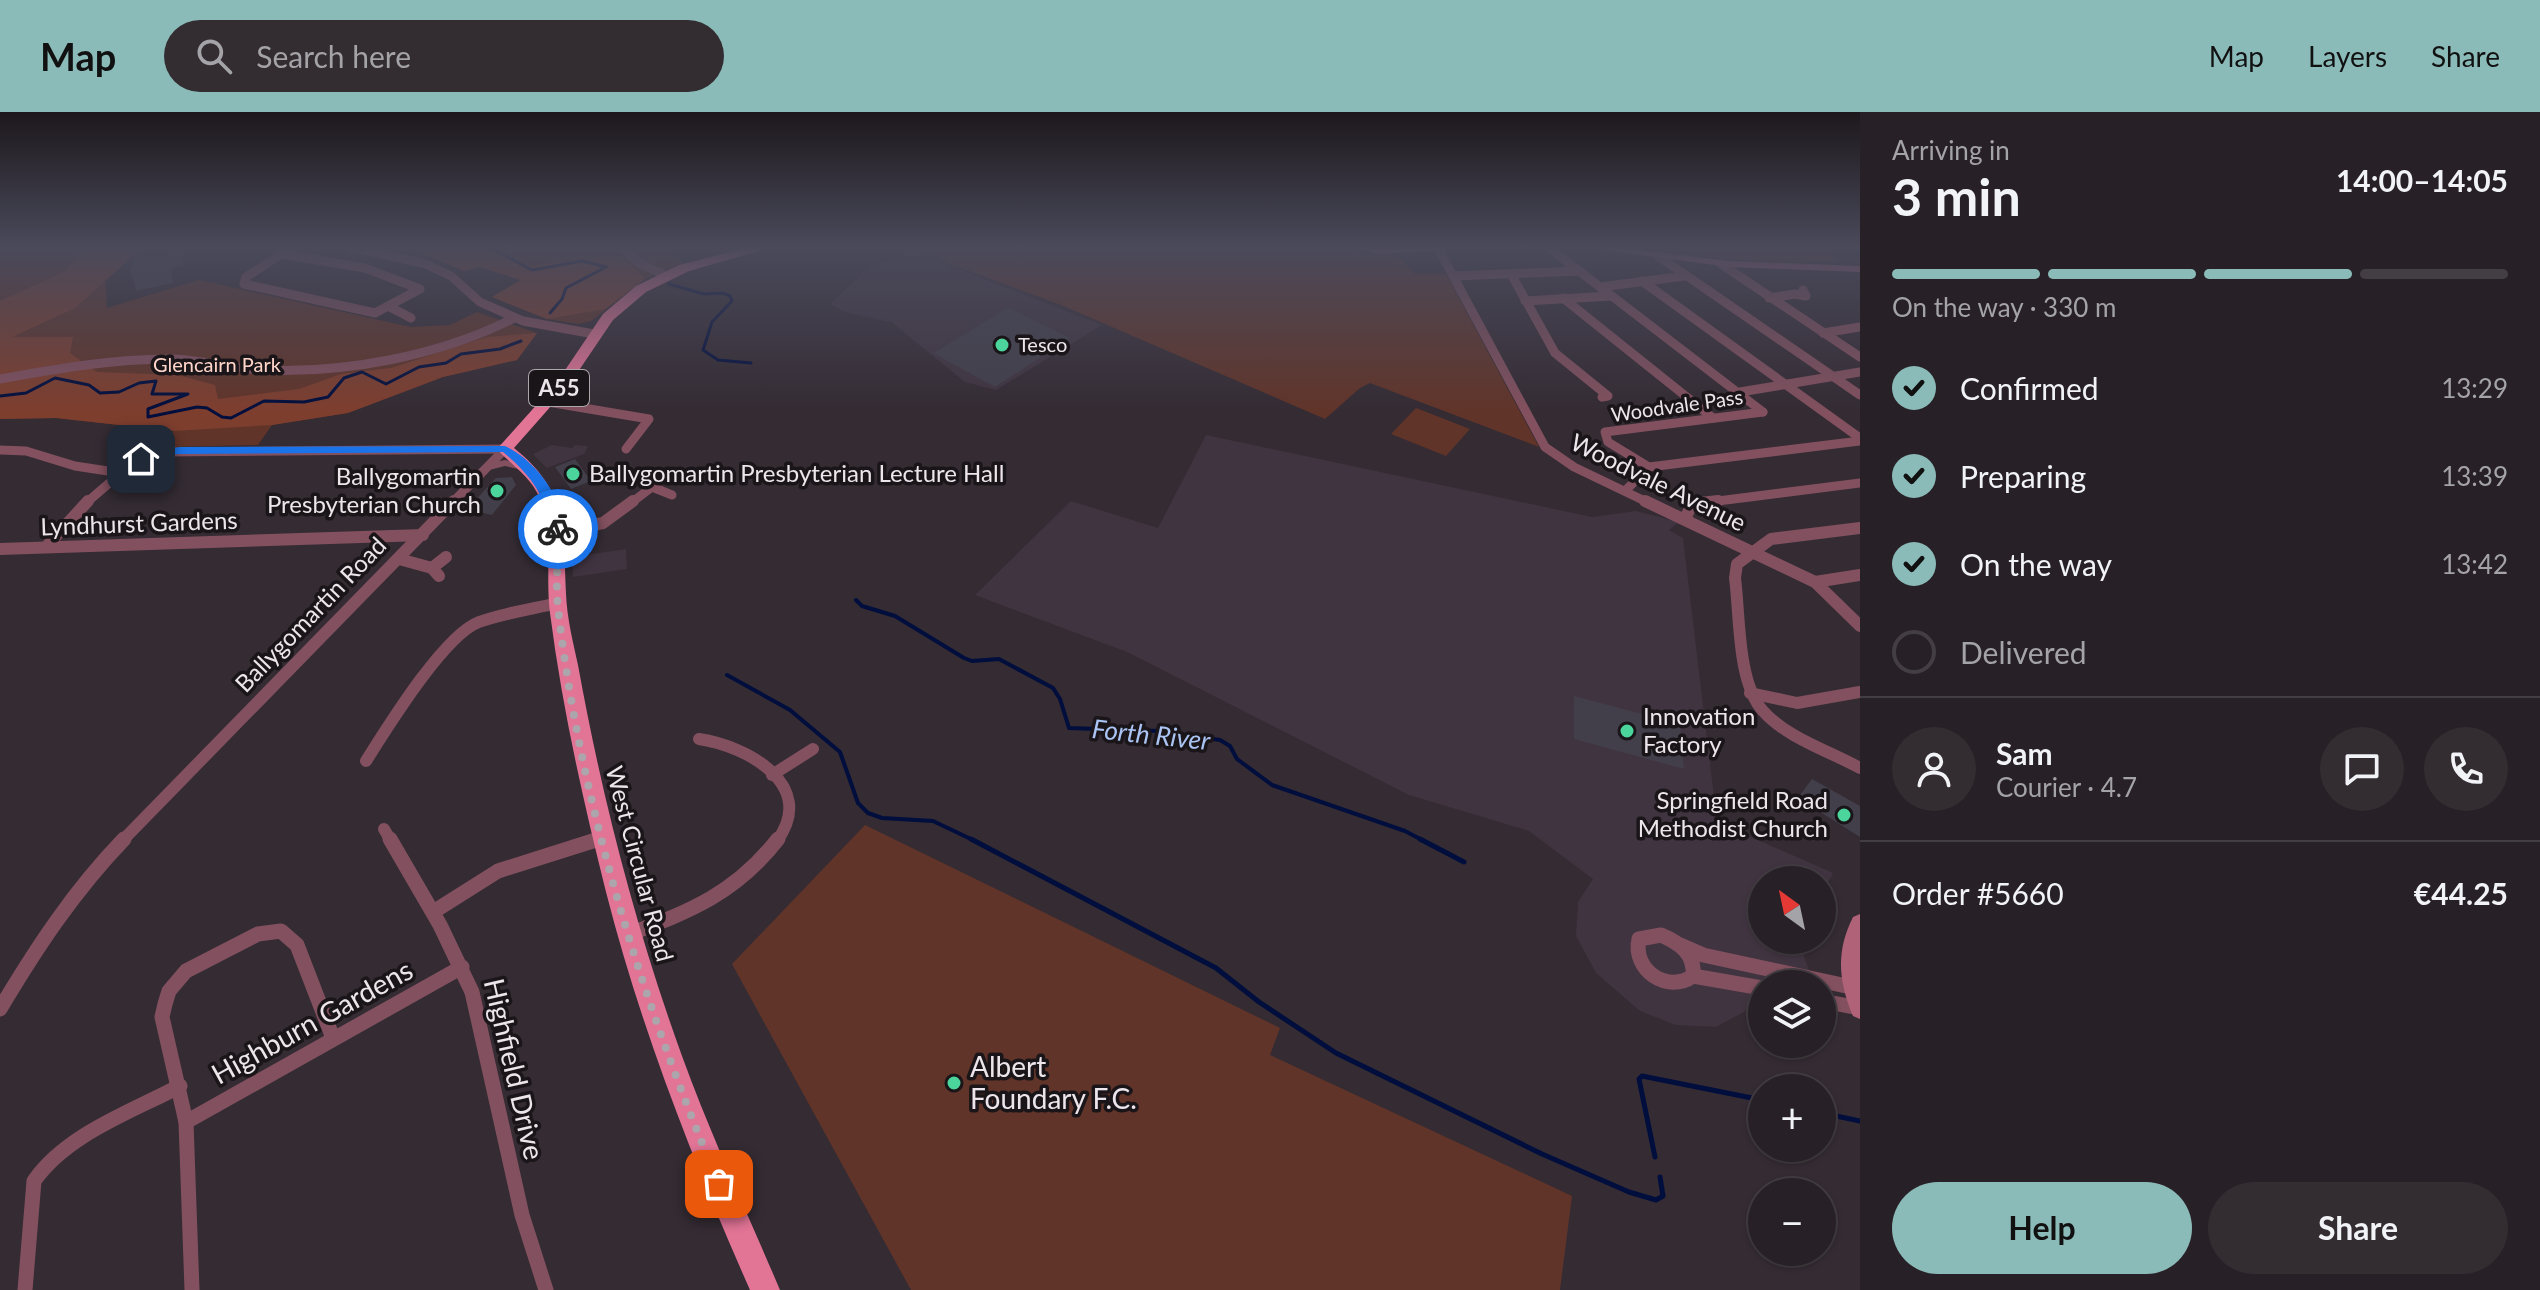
<!DOCTYPE html>
<meta charset="utf-8">
<style>
:root{--surface:#272026;--page:#332d32;--text:#f1f3f6;--muted:#a4a3a7;--line:#433e43;--accent:#8bbbb9}
body{margin:0;font-family:Lato,sans-serif;background:var(--page);color:var(--text);height:100vh;display:flex;flex-direction:column;font-size:30px;white-space:nowrap}
*{box-sizing:border-box;margin:0}
p{font-size:26px;color:var(--muted)}
.icon{flex:none;width:44px;height:44px;fill:none;stroke:currentColor;stroke-width:2;stroke-linecap:round;stroke-linejoin:round}
.map{position:relative;flex:1;overflow:hidden}
.drawer{display:flex;flex-direction:column;background:var(--surface);width:680px}
.drawer>*{flex:none}
.needle{width:52px;rotate:327deg}
.controls{position:absolute;left:1748px;top:754px;display:grid;gap:16px}
.controls a{display:grid;place-items:center;width:88px;height:88px;border-radius:50%;background:var(--surface);box-shadow:0 2px 6px #0004,0 0 0 2px var(--line);font-size:40px}
.pin{position:absolute;display:grid;place-items:center;width:68px;height:68px;color:#fff;margin:-34px;border-radius:16px;box-shadow:0 4px 12px #0006}
.courier{position:absolute;display:grid;place-items:center;width:80px;height:80px;margin:-40px;border:6px solid #1a73e8;border-radius:50%;background:#fff;color:#222;box-shadow:0 2px 10px #0007}
.summary em{font-style:normal;font-weight:700}
.summary div{display:flex;flex-direction:column-reverse}
.summary{display:flex;align-items:center;justify-content:space-between;height:136px;padding:0 32px}
h1{font-size:52px;font-weight:700;line-height:60px}
.bar{display:grid;grid-template-columns:repeat(4,1fr);gap:12px 8px;align-content:center;height:96px;padding:0 32px}
.bar i{height:10px;border-radius:6px;background:var(--line)}
.bar .active{background:var(--accent)}
.bar p{grid-column:span 4}
.line{display:flex;align-items:center;gap:20px;padding:0 32px;border-top:2px solid var(--line)}
.line div{flex:1}
.round{display:grid;place-items:center;flex:none;width:84px;height:84px;border-radius:42px;background:var(--page)}
ol{padding:0 32px;list-style:none}
li{display:flex;align-items:center;gap:24px;height:88px}
li p{margin-inline-start:auto}
li .icon{padding:8px;border-radius:50%;background:var(--accent);color:#111;stroke-width:4}
li:last-child{color:var(--muted)}
li i{width:44px;height:44px;border:4px solid var(--line);border-radius:50%}
.primary-button{display:flex;gap:16px;margin-top:auto;padding:16px 32px}
.primary-button a{flex:1;height:92px;border-radius:48px;background:var(--accent);color:#111;font-size:32px;font-weight:700;line-height:92px;text-align:center}
.primary-button a+a{background:var(--page);color:var(--text)}
header{display:flex;align-items:center;gap:48px;box-sizing:border-box;height:112px;padding:0 40px;background:var(--accent);color:#111}
header strong{font-size:38px}
nav{display:flex;gap:44px;margin-inline-start:auto;font-size:28px}
.search{width:560px;height:72px;background:var(--page);display:flex;align-items:center;gap:20px;box-sizing:border-box;padding:0 28px;border-radius:44px;color:var(--muted);font-size:30px}
main{display:flex;flex:1;min-height:0}
.map>svg:first-child{display:block}
.built{fill:#403440}
.green{fill:#613429}
.forest{fill:#7e3e2e}
.lines{fill:none;stroke-linecap:round;stroke-linejoin:round}
.stream-far2{stroke:#000e3d;stroke-width:3}
.stream-far1{stroke:#000e3d;stroke-width:4}
.stream{stroke:#000e3d;stroke-width:5}
.building{fill:#423f4a}
.minor-far2{stroke:#82505e;stroke-width:9}
.minor-far1{stroke:#82505e;stroke-width:12}
.minor{stroke:#82505e;stroke-width:15}
.tertiary{fill:#82505e;fill-rule:evenodd}
.secondary{fill:#b06279;fill-rule:evenodd}
.trunk{fill:#e27496;fill-rule:evenodd}
.route{fill:#1a73e8}
.done{stroke:#aca5ab;stroke-width:8;stroke-dasharray:0 14.4}
.poi-dot{fill:#4bd49b;stroke:#191518;stroke-width:3}
.labels{text-anchor:middle;stroke-width:7;stroke-linejoin:round;paint-order:stroke}
.far-poi-label{font-size:20px;fill:#ece6ec;stroke:#191518;text-anchor:start}
.far-park-label{font-size:20px;fill:#ffd5ca;stroke:#191518}
.far-street-label{font-size:20px;fill:#ece6ec;stroke:#191518}
.shield{fill:#191518;stroke:#ada7ac;stroke-width:2}
.shield-label{font-size:22px;font-weight:bold;fill:#ece6ec}
.poi-label{font-size:24px;fill:#ece6ec;stroke:#191518;text-anchor:start}
.street-label{font-size:24px;fill:#ece6ec;stroke:#191518}
.water-label{font-size:26px;font-style:italic;fill:#aac4f4;stroke:#191518}
.near-street-label{font-size:28px;fill:#ece6ec;stroke:#191518}
.near-poi-label{font-size:28px;fill:#ece6ec;stroke:#191518;text-anchor:start}
</style>
<header>
<strong>Map</strong>
<div class="search"><svg class="icon" aria-label="search" viewBox="0 0 24 24"><circle cx="10" cy="10" r="6"/><path d="M15 15l6 6"/></svg>Search here</div>
<nav><a>Map</a><a>Layers</a><a>Share</a></nav>
</header>
<main>
<div class="map">
<svg width="1860" height="1178" viewBox="0 0 1860 1178">
<rect width="100%" height="100%" fill="#342b33"/>
<g class="built">
<path d="M 921,136 L 945,152 L 1102,213 L 996,278 L 965,270 L 891,210 L 845,200 L 830,192 L 868,156 Z"/>
<path d="M 1206,323 L 1592,405 L 1636,399 L 1679,410 L 1669,418 L 1683,426 L 1717,710 L 1833,761 L 1822,782 L 1822,768 L 1762,768 L 1762,828 L 1798,828 L 1814,872 L 1762,872 L 1762,898 L 1751,896 L 1716,915 L 1676,913 L 1640,899 L 1596,861 L 1576,824 L 1578,790 L 1593,767 L 1529,719 L 1409,683 L 1127,540 L 975,483 L 1071,389 L 1158,416 Z"/>
<path d="M 552,333 L 572,336 L 575,333 L 588,334 L 584,342 L 547,356 L 533,342 Z"/>
<path d="M 626,437 L 627,457 L 573,465 L 573,445 Z"/>
</g>
<g class="green">
<path d="M 0,135 L 103,135 L 107,196 L 199,168 L 411,215 L 450,213 L 477,200 L 537,221 L 517,248 L 443,265 L 348,301 L 272,313 L 258,333 L 169,335 L 173,319 L 56,306 L 0,307 Z"/>
<path d="M 414,135 L 658,135 L 683,151 L 645,167 L 591,209 L 578,212 L 547,207 L 492,185 L 521,168 L 480,155 L 464,159 L 419,140 Z"/>
<path d="M 926,135 L 1347,135 L 1359,142 L 1396,142 L 1415,162 L 1446,162 L 1539,335 L 1370,271 L 1360,276 L 1325,307 L 1061,193 L 946,150 Z"/>
<path d="M 1677,135 L 1828,135 L 1840,150 C 1806,149 1699,153 1677,135 Z"/>
<path d="M 1416,296 L 1470,317 L 1446,344 L 1391,322 Z"/>
<path d="M 865,713 L 1280,916 L 1270,943 L 1572,1084 L 1560,1178 L 911,1178 L 732,852 Z"/>
</g>
<g class="forest">
<path d="M 85,135 L 143,135 L 75,196 L 12,225 L 73,225 L 70,241 L 97,260 L 178,263 L 215,273 L 218,287 L 299,277 L 341,262 L 391,256 L 487,225 L 537,221 L 517,248 L 443,265 L 348,301 L 272,313 L 174,319 L 56,306 L 0,307 L 0,189 L 66,159 Z"/>
<path d="M 414,135 L 487,135 L 529,154 L 610,144 L 633,154 L 645,167 L 605,197 L 547,207 L 492,185 L 521,168 L 480,155 L 464,159 L 419,140 Z"/>
</g>
<g class="lines">
<g class="stream-far2">
<path d="M 489,135 L 532,158 L 582,149 L 607,155"/>
<path d="M 1845,135 L 1860,142"/>
<path d="M 669,172 L 704,182 L 723,181 L 730,184 L 732,189 L 712,210 L 703,238 L 718,248 L 751,251"/>
<path d="M 550,201 L 562,187 L 566,176 L 604,156"/>
<path d="M 0,284 L 26,281 L 55,266 L 89,273 L 100,281 L 119,280 L 139,271 L 156,269 L 152,282 L 188,282 L 148,297 L 148,305 L 197,295 L 207,296 L 222,305 L 231,306 L 264,289 L 304,290 L 328,285 L 344,266 L 362,260 L 386,272 L 419,255 L 446,251 L 461,242 L 500,237 L 521,229"/>
</g>
<g class="stream-far1">
<path d="M 856,488 L 862,494 L 895,504 L 964,546 L 972,549 L 999,547 L 1053,576 L 1060,587 L 1069,616 L 1158,619 L 1220,628 L 1230,634 L 1237,647 L 1272,673 L 1405,719 L 1424,729"/>
<path d="M 727,563 L 790,598 L 840,640 L 858,691 L 868,701 L 882,706 L 933,709 L 975,729"/>
</g>
<g class="stream">
<path d="M 971,727 L 1216,856 L 1259,890 L 1336,941 L 1542,1042 L 1629,1080 L 1656,1088 L 1663,1084 L 1660,1065"/>
<path d="M 1420,727 L 1464,750"/>
<path d="M 1822,1001 L 1860,1009"/>
<path d="M 1655,1045 L 1639,967 L 1642,964 L 1762,988"/>
</g>
</g>
<g class="building">
<path d="M 181,140 L 183,154 L 171,156 L 173,171 L 136,179 L 130,155 L 133,154 L 133,147 L 137,144 L 147,142 L 150,146 Z"/>
<path d="M 1008,196 L 1070,226 L 995,275 L 933,241 Z"/>
<path d="M 575,347 L 591,369 L 571,377 L 555,355 Z"/>
<path d="M 512,365 L 516,373 L 492,403 L 467,397 L 496,366 Z"/>
<path d="M 1574,584 L 1680,612 L 1684,657 L 1574,627 Z"/>
<path d="M 1812,667 L 1860,694 L 1860,725 L 1798,686 Z"/>
</g>
<g class="lines">
<g class="minor-far2">
<path d="M 350,135 L 426,152 L 451,164 L 480,190 L 523,209 L 594,222"/>
<path d="M 621,135 L 641,152 L 665,163"/>
<path d="M 1548,135 L 1763,300"/>
<path d="M 1438,136 L 1545,335 L 1574,355 L 1649,391"/>
<path d="M 282,142 L 365,156 L 420,177 L 375,201 L 244,172 L 246,165 L 292,135"/>
<path d="M 1658,144 L 1860,283"/>
<path d="M 1721,152 L 1860,245"/>
<path d="M 1511,162 L 1555,241 L 1608,284 L 1602,285"/>
<path d="M 1455,164 L 1578,159"/>
<path d="M 1642,169 L 1860,326"/>
<path d="M 1600,175 L 1685,164"/>
<path d="M 1563,186 L 1713,306"/>
<path d="M 1769,186 L 1795,182 L 1806,184 L 1803,178"/>
<path d="M 1525,189 L 1611,184"/>
<path d="M 390,195 L 411,206"/>
<path d="M 1823,221 L 1860,215"/>
<path d="M 0,267 C 56,257 112,247 169,247 C 200,247 229,256 260,258 C 343,262 440,244 514,206"/>
<path d="M 1740,280 L 1860,260"/>
<path d="M 548,290 L 649,307 L 626,337"/>
<path d="M 0,338 L 26,339 L 75,354 L 121,361"/>
<path d="M 1649,355 L 1608,330 L 1605,320 L 1763,300"/>
<path d="M 1625,379 L 1649,355 L 1860,329"/>
<path d="M 86,391 L 128,355 L 160,340 L 505,337"/>
<path d="M 452,391 L 505,337"/>
<path d="M 631,391 L 652,375 L 672,383"/>
<path d="M 1702,391 L 1860,371"/>
</g>
<g class="minor-far1">
<path d="M 1645,389 L 1815,470 L 1860,514"/>
<path d="M 1685,407 L 1692,392 L 1718,389"/>
<path d="M 1860,416 L 1771,427 L 1737,452 L 1735,466 C 1740,503 1737,570 1763,599 C 1787,626 1829,639 1860,656"/>
<path d="M 558,420 L 603,411 L 633,389"/>
<path d="M 46,435 L 88,389"/>
<path d="M 0,437 L 423,423"/>
<path d="M 399,447 L 432,456"/>
<path d="M 439,464 L 432,456 L 446,445"/>
<path d="M 1815,470 L 1860,463"/>
<path d="M 1750,581 L 1797,591 L 1860,580"/>
<path d="M 699,627 C 747,634 818,673 777,729"/>
<path d="M 366,649 C 387,616 444,523 479,510 C 504,501 532,497 558,491"/>
<path d="M 772,663 L 813,637"/>
<path d="M 384,717 L 391,729"/>
<path d="M 122,729 L 454,389"/>
<path d="M 592,729 L 602,726"/>
</g>
<g class="minor">
<path d="M 390,727 L 440,813 L 472,880 L 522,1103 L 546,1178"/>
<path d="M 433,800 L 498,759 L 599,727"/>
<path d="M 629,822 C 691,799 736,781 778,727"/>
<path d="M 1661,823 C 1680,831 1695,842 1693,864 C 1667,882 1632,858 1639,827 Z"/>
<path d="M 1680,833 L 1703,843 L 1860,877"/>
<path d="M 1693,864 L 1762,876"/>
<path d="M 1822,889 L 1859,896"/>
<path d="M 0,897 C 37,835 74,779 124,727"/>
<path d="M 186,1010 L 462,855"/>
<path d="M 25,1178 L 34,1069 C 67,1022 131,1000 180,974"/>
<path d="M 192,1178 L 186,1010 L 162,905 L 165,892 L 169,879 L 186,859 L 258,822 L 281,819 L 297,833 L 333,926"/>
</g>
<path class="tertiary" d="M 505,348 L 532,353 L 534,355 L 528,359 L 505,354 L 489,358 L 483,354 L 485,352 Z"/>
<g class="secondary">
<path d="M 1357,135 L 1457,135 L 1452,138 L 1377,142 Z"/>
<path d="M 1580,135 L 1615,135 L 1730,149 L 1860,154 L 1860,160 L 1730,155 Z"/>
<path d="M 1860,802 L 1860,907 L 1853,904 L 1850,897 C 1838,864 1837,837 1853,805 Z"/>
</g>
<path class="trunk" d="M 749,135 L 772,135 L 689,159 L 646,180 L 613,208 L 567,276 L 514,336 C 569,380 563,418 566,482 C 567,506 573,530 578,553 C 602,686 636,817 682,944 C 711,1024 747,1100 780,1178 L 750,1178 C 693,1049 641,917 606,780 C 583,688 562,595 550,501 C 545,463 554,423 540,387 C 531,364 512,354 497,337 L 557,270 L 603,202 L 636,174 L 679,153 Z"/>
</g>
<linearGradient id="sky" x2="0" y2="1"><stop stop-color="#1d181c"/><stop offset="0.45" stop-color="#4a4a5b"/><stop offset="1" stop-color="#4a4a5b" stop-opacity="0"/></linearGradient>
<rect width="1860" height="300" fill="url(#sky)"/>
<path class="route" d="M 505,334 C 533,346 567,388 562,420 L 552,417 C 545,383 530,362 503,340 L 180,342 L 157,344 L 141,350 L 136,347 L 152,339 L 180,335 Z"/>
<g class="lines">
<path class="done" d="M 558,417 C 559,443 555,470 558,496 C 580,691 643,892 719,1072"/>
</g>
<g class="poi-dot">
<circle cx="1002" cy="233" r="8"/>
<circle cx="573" cy="362" r="8"/>
<circle cx="497" cy="379" r="8"/>
<circle cx="1627" cy="619" r="8"/>
<circle cx="1844" cy="703" r="8"/>
<circle cx="954" cy="971" r="8"/>
</g>
<g class="labels">
<g class="far-poi-label">
<text x="1018" y="240">Tesco</text>
</g>
<g class="far-park-label">
<text x="217" y="260">Glencairn Park</text>
</g>
<g class="far-street-label">
<text transform="translate(1677 294) rotate(-8)" y="7">Woodvale Pass</text>
</g>
<rect class="shield" x="529" y="258" width="60" height="36" rx="6"/>
<g class="shield-label">
<text x="559" y="284">A55</text>
</g>
<g class="poi-label">
<text x="589" y="370">Ballygomartin Presbyterian Lecture Hall</text>
<text x="481" y="373" text-anchor="end">Ballygomartin<tspan x="481" dy="28">Presbyterian Church</tspan></text>
<text x="1643" y="613">Innovation<tspan x="1643" dy="28">Factory</tspan></text>
<text x="1828" y="697" text-anchor="end">Springfield Road<tspan x="1828" dy="28">Methodist Church</tspan></text>
</g>
<g class="street-label">
<text transform="translate(1658 371) rotate(26)" y="8">Woodvale Avenue</text>
<text transform="translate(139 412) rotate(-2)" y="8">Lyndhurst Gardens</text>
<text transform="translate(311 503) rotate(-46)" y="8">Ballygomartin Road</text>
<text transform="translate(639 752) rotate(75)" y="8">West Circular Road</text>
</g>
<g class="water-label">
<text transform="translate(1151 623) rotate(6)" y="9">Forth River</text>
</g>
<g class="near-street-label">
<text transform="translate(312 910) rotate(-29)" y="10">Highburn Gardens</text>
<text transform="translate(514 957) rotate(77)" y="10">Highfield Drive</text>
</g>
<g class="near-poi-label">
<text x="970" y="965">Albert<tspan x="970" dy="32">Foundary F.C.</tspan></text>
</g>
</g>
</svg>
<div class="controls">
<a><svg class="needle" viewBox="-14 -14 28 28"><path d="M0-13l5 13h-10z" fill="#e53935"/><path d="M0 13l5-13h-10z" fill="#a4a3a7"/></svg></a>
<a><svg class="icon" aria-label="layers" viewBox="0 0 24 24"><path d="M12 4l9 5-9 5-9-5zM3 14l9 5 9-5"/></svg></a>
<a>+</a>
<a>−</a>
</div>
<div class="pin" style="left:719px;top:1072px;background:#ea580c"><svg class="icon" aria-label="bag" viewBox="0 0 24 24"><path d="M5 8h14l-1 12H6zM9 8a3 3 0 0 1 6 0"/></svg></div>
<div class="pin" style="left:141px;top:347px;background:#1f2937"><svg class="icon" aria-label="home" viewBox="0 0 24 24"><path d="M3 11l9-7 9 7M6 9v11h12V9"/></svg></div>
<div class="courier" style="left:558px;top:417px"><svg class="icon" aria-label="bike" viewBox="0 0 24 24"><circle cx="6" cy="16" r="4"/><circle cx="18" cy="16" r="4"/><path d="M6 16l4-8h5l3 8M10 8l3 8H6M13 5h3"/></svg></div>
</div>
<section class="drawer">
<div class="summary"><div><h1>3 min</h1><p>Arriving in</p></div><em>14:00–14:05</em></div>
<div class="bar"><i class="active"></i><i class="active"></i><i class="active"></i><i></i><p>On the way · 330 m</p></div>
<ol>
<li><svg class="icon" aria-label="check" viewBox="0 0 24 24"><path d="M5 12l5 5 9-10"/></svg>Confirmed<p>13:29</p></li>
<li><svg class="icon" aria-label="check" viewBox="0 0 24 24"><path d="M5 12l5 5 9-10"/></svg>Preparing<p>13:39</p></li>
<li><svg class="icon" aria-label="check" viewBox="0 0 24 24"><path d="M5 12l5 5 9-10"/></svg>On the way<p>13:42</p></li>
<li><i></i>Delivered</li>
</ol>
<div class="line" style="height:144px"><a class="round"><svg class="icon" aria-label="person" viewBox="0 0 24 24"><circle cx="12" cy="8" r="4"/><path d="M4 21q1-7 8-7t8 7"/></svg></a><div><b>Sam</b><p>Courier · 4.7</p></div><a class="round"><svg class="icon" aria-label="chat" viewBox="0 0 24 24"><path d="M4 5h16v11H9l-5 4z"/></svg></a><a class="round"><svg class="icon" aria-label="phone" viewBox="0 0 24 24"><path d="M5 4h4l2 5-3 2q2 4 5 5l2-3 5 2v4C11 20 4 13 5 4z"/></svg></a></div>
<div class="line" style="height:104px"><div>Order #5660</div><b>€44.25</b></div>
<div class="primary-button"><a>Help</a><a>Share</a></div>
</section>
</main>
